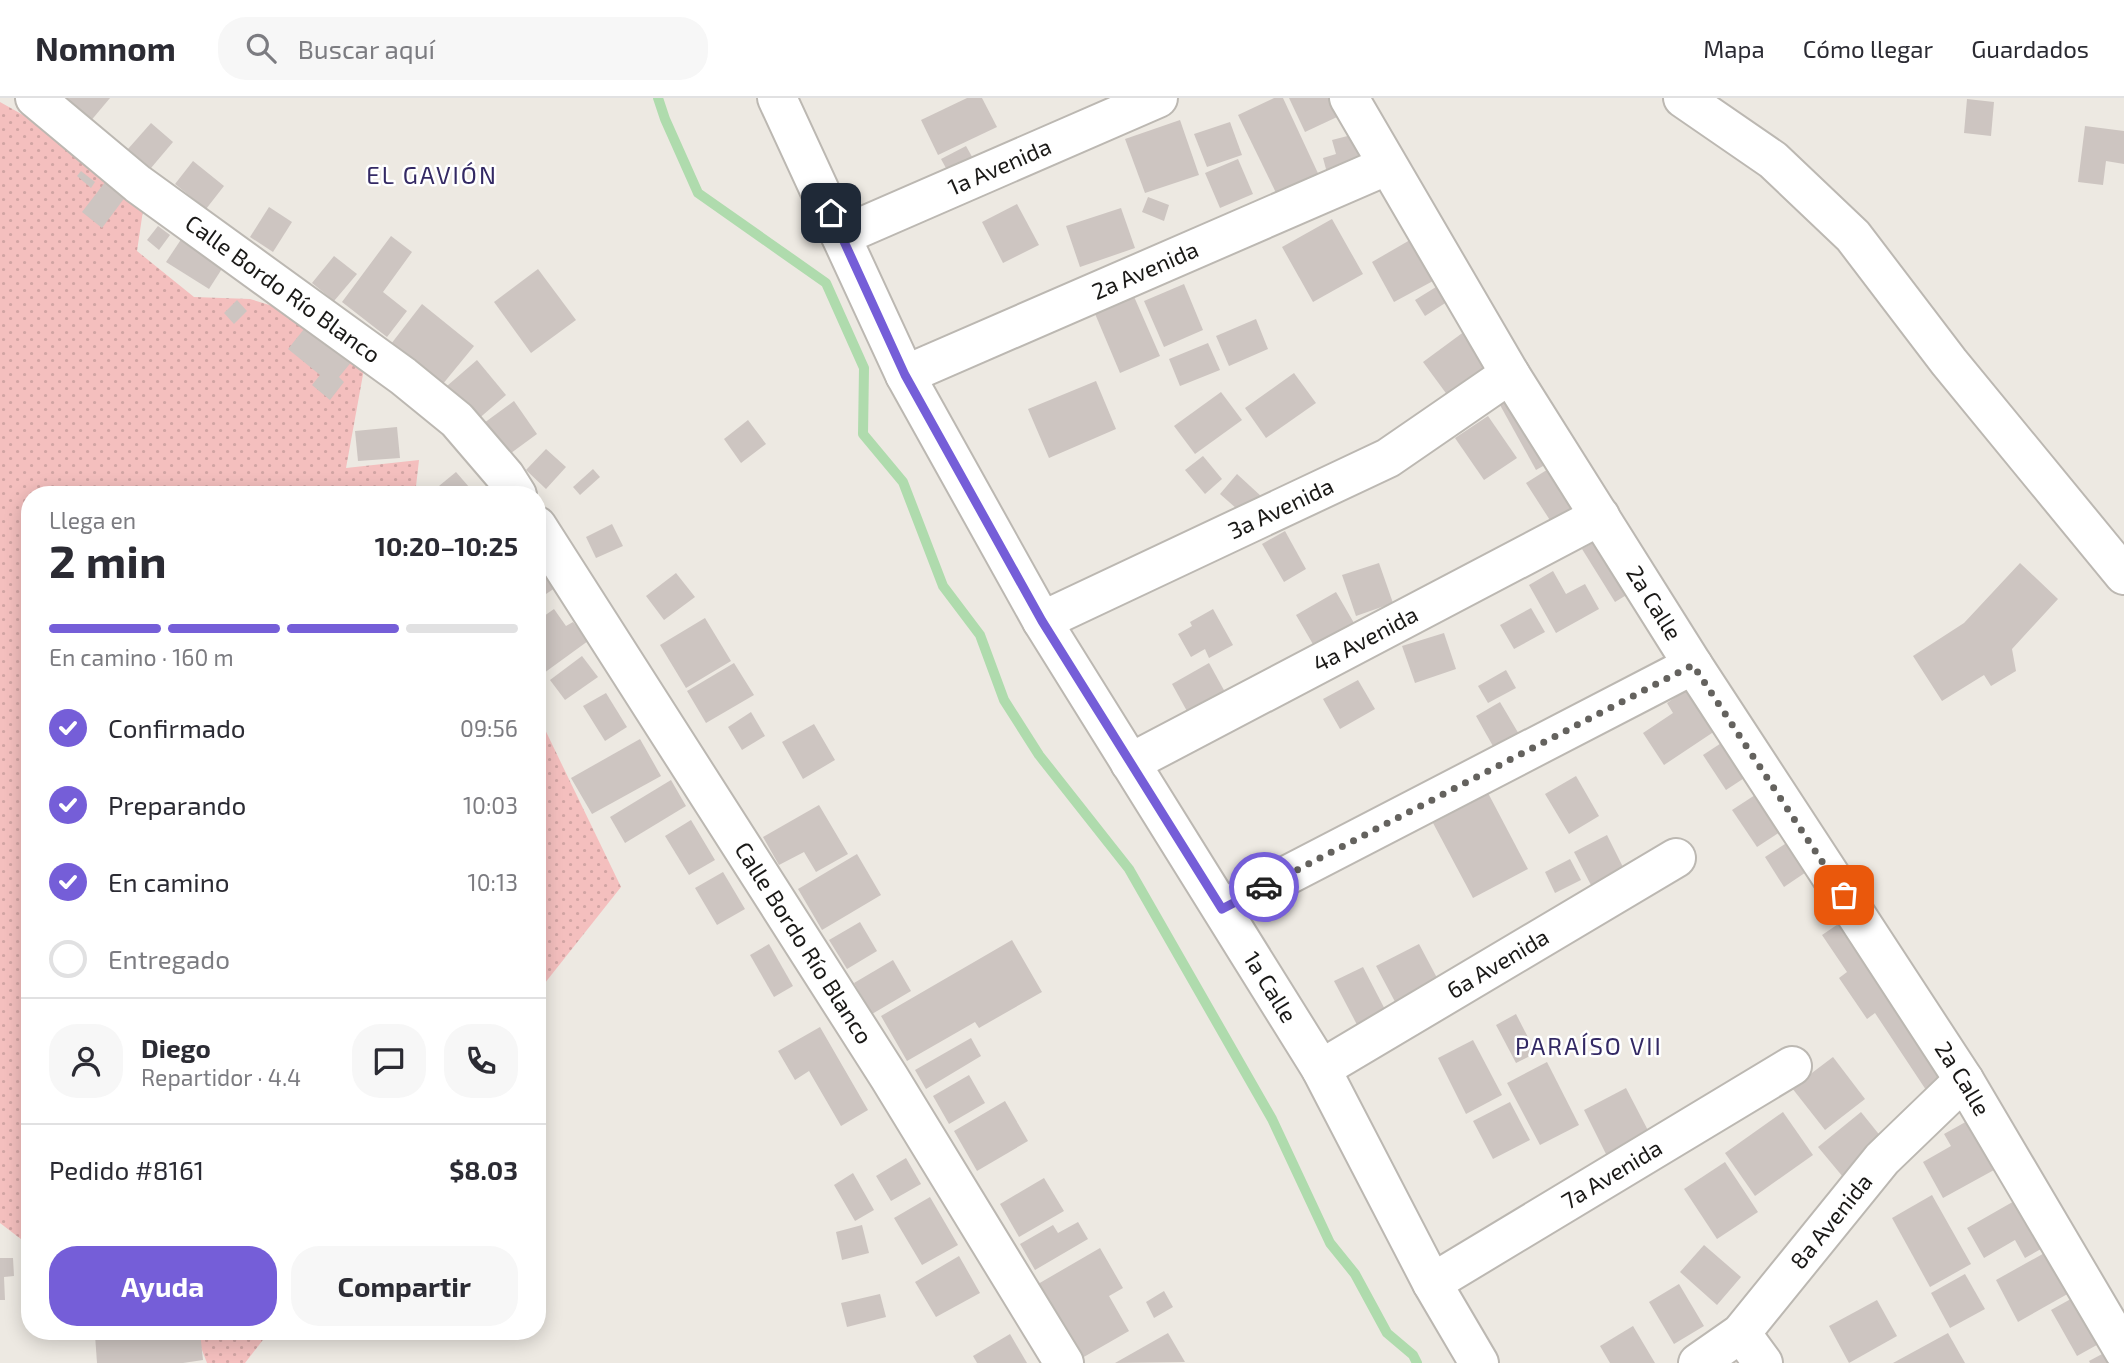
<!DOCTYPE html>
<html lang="es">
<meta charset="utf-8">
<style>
:root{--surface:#fff;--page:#f7f7f7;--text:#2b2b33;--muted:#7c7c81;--line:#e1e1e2;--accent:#755ed8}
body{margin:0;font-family:"Exo 2",sans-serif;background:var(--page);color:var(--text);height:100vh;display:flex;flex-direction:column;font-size:26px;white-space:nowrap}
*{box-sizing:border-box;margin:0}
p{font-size:23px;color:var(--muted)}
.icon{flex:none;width:38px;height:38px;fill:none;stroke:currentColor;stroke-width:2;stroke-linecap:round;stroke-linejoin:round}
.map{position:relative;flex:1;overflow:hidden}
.panel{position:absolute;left:21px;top:388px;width:525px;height:854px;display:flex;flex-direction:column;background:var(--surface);border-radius:28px;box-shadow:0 4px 18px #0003}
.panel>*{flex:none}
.pin{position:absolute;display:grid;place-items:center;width:60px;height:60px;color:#fff;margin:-30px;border-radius:14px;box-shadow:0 4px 10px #0006}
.courier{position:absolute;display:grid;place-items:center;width:70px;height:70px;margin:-35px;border:5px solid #755ed8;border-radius:50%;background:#fff;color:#222;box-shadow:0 2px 9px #0007}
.head em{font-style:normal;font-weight:700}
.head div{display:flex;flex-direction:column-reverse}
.head{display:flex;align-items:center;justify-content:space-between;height:119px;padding:0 28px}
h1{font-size:46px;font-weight:700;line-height:52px}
.bar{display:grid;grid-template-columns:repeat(4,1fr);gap:10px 7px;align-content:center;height:84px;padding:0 28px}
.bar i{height:9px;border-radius:5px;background:var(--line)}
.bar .on{background:var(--accent)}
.bar p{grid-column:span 4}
.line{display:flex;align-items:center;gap:18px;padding:0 28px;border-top:2px solid var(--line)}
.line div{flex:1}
.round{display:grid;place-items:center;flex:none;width:74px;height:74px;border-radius:28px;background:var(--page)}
ol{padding:0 28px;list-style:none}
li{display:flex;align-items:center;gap:21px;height:77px}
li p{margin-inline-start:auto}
li .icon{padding:7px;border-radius:50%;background:var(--accent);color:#fff;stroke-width:4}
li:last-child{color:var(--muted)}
li i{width:38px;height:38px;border:4px solid var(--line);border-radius:50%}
.cta{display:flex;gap:14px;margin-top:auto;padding:14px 28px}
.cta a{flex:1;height:80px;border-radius:28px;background:var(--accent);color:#fff;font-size:28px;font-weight:700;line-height:80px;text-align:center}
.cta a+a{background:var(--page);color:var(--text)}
header{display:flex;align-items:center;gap:42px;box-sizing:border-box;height:98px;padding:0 35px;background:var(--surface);border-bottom:2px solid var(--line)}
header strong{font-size:33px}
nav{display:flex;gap:38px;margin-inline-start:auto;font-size:24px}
.search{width:490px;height:63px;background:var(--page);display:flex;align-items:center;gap:18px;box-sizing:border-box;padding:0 24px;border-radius:28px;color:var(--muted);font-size:26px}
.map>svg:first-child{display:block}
.park{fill:url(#park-dots)}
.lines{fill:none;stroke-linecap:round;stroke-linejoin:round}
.stream{stroke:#afdbad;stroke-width:10}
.building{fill:#cdc5c1}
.minor-casing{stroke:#bcb8b2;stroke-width:42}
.minor{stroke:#fff;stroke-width:38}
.done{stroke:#64625e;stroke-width:7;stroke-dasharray:0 12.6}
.route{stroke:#755ed8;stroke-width:9}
.labels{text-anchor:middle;stroke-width:5;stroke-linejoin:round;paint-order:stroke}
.street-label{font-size:23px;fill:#1a1917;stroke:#fff}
.neighbourhood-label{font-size:24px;letter-spacing:2px;fill:#332964;stroke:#fff}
</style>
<header>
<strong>Nomnom</strong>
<div class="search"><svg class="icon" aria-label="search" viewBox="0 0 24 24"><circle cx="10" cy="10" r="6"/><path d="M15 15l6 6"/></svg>Buscar aquí</div>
<nav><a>Mapa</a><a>Cómo llegar</a><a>Guardados</a></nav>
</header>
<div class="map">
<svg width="2124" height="1265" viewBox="0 0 2124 1265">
<defs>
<pattern id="park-dots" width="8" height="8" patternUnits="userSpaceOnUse" patternTransform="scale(1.75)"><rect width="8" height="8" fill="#f4bfbe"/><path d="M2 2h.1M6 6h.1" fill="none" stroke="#d1a4a3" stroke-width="1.8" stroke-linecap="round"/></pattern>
</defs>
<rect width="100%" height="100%" fill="#ede9e2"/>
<g class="park">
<path d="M 0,4 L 71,44 L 145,99 L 137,153 L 194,199 L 250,201 L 305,218 L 366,260 L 346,370 L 419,362 L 415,397 L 30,397 L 30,1148 L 0,1125 Z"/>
<path d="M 537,615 L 621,789 L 537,895 Z"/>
<path d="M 195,1234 L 269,1234 L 245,1265 L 207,1265 Z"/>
</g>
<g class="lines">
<path class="stream" d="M 658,0 L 665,21 L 698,95 L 826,185 L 864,270 L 863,336 L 903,384 L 943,488 L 980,537 L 1004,602 L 1039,657 L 1129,771 L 1272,1021 L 1330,1145 L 1355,1176 L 1387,1235 L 1413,1257 L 1417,1265"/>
</g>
<g class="building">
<path d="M 59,0 L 110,0 L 89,25 Z"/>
<path d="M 967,0 L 982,0 L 997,29 L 938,57 L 921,22 Z"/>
<path d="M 1274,0 L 1283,0 L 1323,86 L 1281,105 L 1238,17 Z"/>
<path d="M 1289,0 L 1364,0 L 1367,5 L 1305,34 Z"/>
<path d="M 1967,1 L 1994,4 L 1991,38 L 1964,35 Z"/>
<path d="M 1180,22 L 1199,77 L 1145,95 L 1125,41 Z"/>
<path d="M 1230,24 L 1242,57 L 1207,69 L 1194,36 Z"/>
<path d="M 151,25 L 173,44 L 151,70 L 128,51 Z"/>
<path d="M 2085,28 L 2124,33 L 2124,66 L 2106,63 L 2103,87 L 2078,84 Z"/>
<path d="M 1363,34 L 1373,69 L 1329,82 L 1323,60 L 1336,56 L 1332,42 Z"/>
<path d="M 966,48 L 989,89 L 964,103 L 941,61 Z"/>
<path d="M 1238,61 L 1253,96 L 1220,110 L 1205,75 Z"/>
<path d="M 193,63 L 224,88 L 206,111 L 175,86 Z"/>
<path d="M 81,73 L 95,84 L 91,90 L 77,78 Z"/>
<path d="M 109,79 L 129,94 L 102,130 L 82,114 Z"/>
<path d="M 1148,99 L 1169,107 L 1164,123 L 1142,114 Z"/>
<path d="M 1017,106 L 1039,147 L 1003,165 L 982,124 Z"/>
<path d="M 269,109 L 292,124 L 273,154 L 250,139 Z"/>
<path d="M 1121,110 L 1135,150 L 1080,169 L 1066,128 Z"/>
<path d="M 1332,121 L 1363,176 L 1313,204 L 1282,149 Z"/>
<path d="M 158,128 L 170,137 L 159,152 L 147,142 Z"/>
<path d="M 391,138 L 412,154 L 383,194 L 407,213 L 387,239 L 342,204 Z"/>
<path d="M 182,140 L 225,166 L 209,191 L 166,164 Z"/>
<path d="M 1410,142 L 1433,183 L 1394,204 L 1372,164 Z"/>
<path d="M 334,158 L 357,176 L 334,203 L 312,185 Z"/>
<path d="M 538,171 L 576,222 L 531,255 L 494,204 Z"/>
<path d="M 1457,176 L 1467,191 L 1425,218 L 1415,202 Z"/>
<path d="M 1184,186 L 1203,232 L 1164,249 L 1144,203 Z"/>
<path d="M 1132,194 L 1160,258 L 1120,275 L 1093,211 Z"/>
<path d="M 237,202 L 247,213 L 234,226 L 224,215 Z"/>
<path d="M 422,206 L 474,248 L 442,287 L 391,246 Z"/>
<path d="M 1256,221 L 1268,251 L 1229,268 L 1216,238 Z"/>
<path d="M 1480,222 L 1508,259 L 1451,302 L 1423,264 Z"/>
<path d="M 308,226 L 353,262 L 339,279 L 344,284 L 330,302 L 312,287 L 320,277 L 288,251 Z"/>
<path d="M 1208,245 L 1220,272 L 1180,288 L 1169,261 Z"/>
<path d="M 477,262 L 506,297 L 476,323 L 447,288 Z"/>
<path d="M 1294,275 L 1316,305 L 1266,340 L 1245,310 Z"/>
<path d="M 1527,281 L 1568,354 L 1536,372 L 1495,298 Z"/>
<path d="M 1096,283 L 1116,331 L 1049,360 L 1028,311 Z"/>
<path d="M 1221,294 L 1242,322 L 1195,356 L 1174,328 Z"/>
<path d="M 514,303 L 537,336 L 507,358 L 484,325 Z"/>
<path d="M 1488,318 L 1517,360 L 1484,382 L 1455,340 Z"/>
<path d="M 748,322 L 766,346 L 741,365 L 724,341 Z"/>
<path d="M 397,329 L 400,360 L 358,363 L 355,333 Z"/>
<path d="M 546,351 L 566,369 L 546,391 L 526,372 Z"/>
<path d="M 1203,358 L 1222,381 L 1205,396 L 1185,372 Z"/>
<path d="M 1569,358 L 1598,402 L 1555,430 L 1526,385 Z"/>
<path d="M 593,371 L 600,379 L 580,397 L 573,389 Z"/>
<path d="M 456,374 L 476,397 L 428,397 Z"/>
<path d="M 1237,376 L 1262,399 L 1245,418 L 1220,396 Z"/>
<path d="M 612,426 L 623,448 L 596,460 L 586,439 Z"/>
<path d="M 1285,433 L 1306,471 L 1284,484 L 1262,446 Z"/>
<path d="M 1607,437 L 1638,490 L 1615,504 L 1582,451 Z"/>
<path d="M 537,464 L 555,490 L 537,502 Z"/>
<path d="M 1379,465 L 1393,505 L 1356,518 L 1342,477 Z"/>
<path d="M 2020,465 L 2058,501 L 2012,551 L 2016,573 L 1991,588 L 1984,577 L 1942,603 L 1913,558 L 1964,525 Z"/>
<path d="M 1553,473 L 1566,496 L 1585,486 L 1599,511 L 1556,535 L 1529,487 Z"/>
<path d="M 676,475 L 695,499 L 664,522 L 646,498 Z"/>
<path d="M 1336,494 L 1361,537 L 1321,560 L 1296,517 Z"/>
<path d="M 1531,510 L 1545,534 L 1514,551 L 1500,527 Z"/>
<path d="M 554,511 L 566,528 L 573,524 L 588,543 L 544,575 L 537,566 L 537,523 Z"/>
<path d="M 1213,511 L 1233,547 L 1209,560 L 1205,551 L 1191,559 L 1178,536 L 1192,528 L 1190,524 Z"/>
<path d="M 705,520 L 731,563 L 686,590 L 660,547 Z"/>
<path d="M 1444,535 L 1456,571 L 1415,585 L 1402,548 Z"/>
<path d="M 582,558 L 598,579 L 565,602 L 550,582 Z"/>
<path d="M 734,565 L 754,597 L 706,625 L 687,593 Z"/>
<path d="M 1209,565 L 1225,594 L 1188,615 L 1172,586 Z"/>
<path d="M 1506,572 L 1516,590 L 1488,605 L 1478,588 Z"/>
<path d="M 1358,582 L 1375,611 L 1340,631 L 1323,601 Z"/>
<path d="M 1700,583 L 1727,625 L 1664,667 L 1643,635 L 1673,615 L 1667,605 Z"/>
<path d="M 606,595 L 627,629 L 605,643 L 583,608 Z"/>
<path d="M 1500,604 L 1523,643 L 1498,657 L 1476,618 Z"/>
<path d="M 751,614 L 765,638 L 742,652 L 728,629 Z"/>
<path d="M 814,626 L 835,662 L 803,681 L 782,644 Z"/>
<path d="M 1735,636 L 1758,671 L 1726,692 L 1703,657 Z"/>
<path d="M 640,641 L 661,678 L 592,716 L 571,680 Z"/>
<path d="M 1576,678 L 1599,718 L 1569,736 L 1545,696 Z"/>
<path d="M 671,682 L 686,708 L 625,745 L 610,719 Z"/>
<path d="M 1772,686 L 1797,723 L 1757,749 L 1732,712 Z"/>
<path d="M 1488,695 L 1528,771 L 1473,800 L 1433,725 Z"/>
<path d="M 819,707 L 848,756 L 816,774 L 804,754 L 779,767 L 763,739 Z"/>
<path d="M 691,722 L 715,762 L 689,777 L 665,738 Z"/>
<path d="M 1607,737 L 1625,773 L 1592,789 L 1574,754 Z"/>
<path d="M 1799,737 L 1818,766 L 1784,789 L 1765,759 Z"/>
<path d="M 857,756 L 881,797 L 822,832 L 798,791 Z"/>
<path d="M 1570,761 L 1581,782 L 1555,795 L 1545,774 Z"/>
<path d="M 723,774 L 745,811 L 717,827 L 695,790 Z"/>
<path d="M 1859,812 L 1964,971 L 1928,995 L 1875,915 L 1867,921 L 1839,880 L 1847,874 L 1822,837 Z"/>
<path d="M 860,824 L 877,853 L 847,871 L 829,842 Z"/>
<path d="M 1012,842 L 1042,894 L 979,930 L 975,924 L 907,963 L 881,918 Z"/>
<path d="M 769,846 L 793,888 L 774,899 L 750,857 Z"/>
<path d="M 1419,846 L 1444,893 L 1401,915 L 1376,868 Z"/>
<path d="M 893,862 L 911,893 L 872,916 L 854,885 Z"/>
<path d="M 1363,869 L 1392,925 L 1364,940 L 1334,883 Z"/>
<path d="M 1516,916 L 1536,955 L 1516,965 L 1496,927 Z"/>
<path d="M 820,929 L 868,1012 L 841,1028 L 809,973 L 795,982 L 778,953 Z"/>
<path d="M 971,940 L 981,958 L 926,991 L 915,972 Z"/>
<path d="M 1473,942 L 1502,997 L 1466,1016 L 1438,960 Z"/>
<path d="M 1833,959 L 1865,1001 L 1825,1032 L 1792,990 Z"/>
<path d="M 1547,964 L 1579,1027 L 1540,1047 L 1507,985 Z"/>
<path d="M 969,977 L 985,1005 L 949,1026 L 933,998 Z"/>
<path d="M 1626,990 L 1653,1042 L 1610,1064 L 1584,1012 Z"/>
<path d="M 1005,1003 L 1028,1043 L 977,1073 L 954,1033 Z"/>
<path d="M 1510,1004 L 1530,1042 L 1493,1061 L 1473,1023 Z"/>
<path d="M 1987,1012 L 2014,1061 L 1943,1100 L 1923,1064 L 1951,1048 L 1944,1036 Z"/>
<path d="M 1783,1014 L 1813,1057 L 1755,1098 L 1725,1055 Z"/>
<path d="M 1861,1014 L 1886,1045 L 1843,1079 L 1818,1049 Z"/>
<path d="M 906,1060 L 921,1086 L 891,1103 L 876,1078 Z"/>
<path d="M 1725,1064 L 1758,1114 L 1717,1141 L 1684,1091 Z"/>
<path d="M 853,1075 L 874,1112 L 855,1123 L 834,1087 Z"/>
<path d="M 1044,1080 L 1064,1113 L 1019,1139 L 1000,1106 Z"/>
<path d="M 2037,1090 L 2064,1138 L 2025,1160 L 2015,1142 L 1984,1160 L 1967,1130 Z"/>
<path d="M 1932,1097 L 1971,1166 L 1930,1189 L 1892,1120 Z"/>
<path d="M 930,1099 L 958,1147 L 922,1167 L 894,1120 Z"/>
<path d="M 1078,1124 L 1088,1141 L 1035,1172 L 1020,1146 L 1053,1127 L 1058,1135 Z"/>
<path d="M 862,1127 L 869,1155 L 842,1162 L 836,1134 Z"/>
<path d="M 2064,1144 L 2087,1185 L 2018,1224 L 1996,1182 Z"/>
<path d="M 1704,1147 L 1741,1179 L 1717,1207 L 1680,1174 Z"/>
<path d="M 1100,1150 L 1123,1190 L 1109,1198 L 1129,1233 L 1082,1260 L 1038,1186 Z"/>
<path d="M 959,1158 L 980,1195 L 936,1219 L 915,1184 Z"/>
<path d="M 0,1160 L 13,1160 L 14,1178 L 4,1179 L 5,1202 L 0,1202 Z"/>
<path d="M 1965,1176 L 1985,1211 L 1950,1230 L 1931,1195 Z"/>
<path d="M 1679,1186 L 1704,1228 L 1674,1246 L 1649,1204 Z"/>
<path d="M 2087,1192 L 2113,1238 L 2077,1258 L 2051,1212 Z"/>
<path d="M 1164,1193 L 1173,1209 L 1154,1220 L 1146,1204 Z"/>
<path d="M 880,1196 L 886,1219 L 847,1229 L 841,1205 Z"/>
<path d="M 1877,1202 L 1897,1238 L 1849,1265 L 1829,1228 Z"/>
<path d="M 1633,1228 L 1655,1265 L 1610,1265 L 1600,1248 Z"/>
<path d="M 141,1234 L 200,1234 L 203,1262 L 183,1265 L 97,1265 L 95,1237 Z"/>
<path d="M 1168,1235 L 1185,1264 L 1115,1265 Z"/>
<path d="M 1948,1235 L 1965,1265 L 1893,1265 Z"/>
<path d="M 1010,1236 L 1027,1265 L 977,1265 L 973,1258 Z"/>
<path d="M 2119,1247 L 2124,1265 L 2090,1265 L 2089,1263 Z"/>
</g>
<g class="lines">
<defs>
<g id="minor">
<path id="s1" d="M 35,0 L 138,86 L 403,278 L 457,322 L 505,378 L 517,397"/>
<path id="s2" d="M 777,0 L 905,277 L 1042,523 L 1321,971 L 1432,1185 L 1479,1265"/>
<path id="s3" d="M 1349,0 L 1510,276 L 1693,567 L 1964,982 L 2124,1253"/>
<path d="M 1683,0 L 1773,62 L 1853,138 L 1949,264 L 2124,477"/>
<path id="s4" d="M 841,138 L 1158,0"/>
<path id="s5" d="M 905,277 L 1386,68"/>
<path id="s6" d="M 537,428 L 889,979 L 1064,1265"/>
<path id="s7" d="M 1042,523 L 1388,360 L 1510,276"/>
<path id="s8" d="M 1130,665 L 1600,418"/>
<path d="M 1222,811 L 1693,567"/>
<path id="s9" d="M 1321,971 L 1676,760"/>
<path id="s10" d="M 1432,1185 L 1792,968"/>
<path d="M 1741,1235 L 1763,1265"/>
<path id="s11" d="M 1698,1265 L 1741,1235 L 1882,1061 L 1964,982"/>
</g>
</defs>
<use href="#minor" class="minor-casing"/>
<use href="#minor" class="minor"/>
</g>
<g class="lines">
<path class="done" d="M 1264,789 L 1693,567 L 1844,797"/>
<path class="route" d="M 831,115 L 905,277 L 1042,523 L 1222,811 L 1264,789"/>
</g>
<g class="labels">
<g class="street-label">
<text dy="8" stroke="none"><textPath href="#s4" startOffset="173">1a Avenida</textPath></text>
<text dy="8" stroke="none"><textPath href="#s5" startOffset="262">2a Avenida</textPath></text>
<text dy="8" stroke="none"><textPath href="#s1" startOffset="313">Calle Bordo Río Blanco</textPath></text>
<text dy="8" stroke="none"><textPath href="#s7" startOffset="264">3a Avenida</textPath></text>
<text dy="8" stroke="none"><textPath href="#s3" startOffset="590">2a Calle</textPath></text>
<text dy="8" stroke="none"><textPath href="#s8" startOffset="266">4a Avenida</textPath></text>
<text dy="8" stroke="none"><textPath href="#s6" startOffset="495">Calle Bordo Río Blanco</textPath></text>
<text dy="8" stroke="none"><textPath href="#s9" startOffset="206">6a Avenida</textPath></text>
<text dy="8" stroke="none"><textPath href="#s2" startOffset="1018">1a Calle</textPath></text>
<text dy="8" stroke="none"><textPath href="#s3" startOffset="1157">2a Calle</textPath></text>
<text dy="8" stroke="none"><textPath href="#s10" startOffset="210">7a Avenida</textPath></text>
<text dy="8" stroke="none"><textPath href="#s11" startOffset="196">8a Avenida</textPath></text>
</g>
<g class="neighbourhood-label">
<text x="432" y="86">EL GAVIÓN</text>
<text x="1589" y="957">PARAÍSO VII</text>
</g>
</g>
</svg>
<div class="pin" style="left:1844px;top:797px;background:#ea580c"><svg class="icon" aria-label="bag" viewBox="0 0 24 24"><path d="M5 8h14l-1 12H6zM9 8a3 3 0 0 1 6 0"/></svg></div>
<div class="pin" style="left:831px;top:115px;background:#1f2937"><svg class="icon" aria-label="home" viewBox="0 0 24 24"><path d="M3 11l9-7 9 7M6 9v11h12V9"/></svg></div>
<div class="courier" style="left:1264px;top:789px"><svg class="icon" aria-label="car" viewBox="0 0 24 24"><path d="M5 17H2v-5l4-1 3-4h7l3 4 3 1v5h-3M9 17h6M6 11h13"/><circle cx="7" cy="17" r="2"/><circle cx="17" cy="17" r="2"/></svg></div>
<section class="panel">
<div class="head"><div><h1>2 min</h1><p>Llega en</p></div><em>10:20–10:25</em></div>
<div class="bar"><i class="on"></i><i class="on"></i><i class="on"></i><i></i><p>En camino · 160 m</p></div>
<ol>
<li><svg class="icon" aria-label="check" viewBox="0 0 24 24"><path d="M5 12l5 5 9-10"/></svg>Confirmado<p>09:56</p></li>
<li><svg class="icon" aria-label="check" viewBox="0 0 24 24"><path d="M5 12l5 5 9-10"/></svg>Preparando<p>10:03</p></li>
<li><svg class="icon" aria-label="check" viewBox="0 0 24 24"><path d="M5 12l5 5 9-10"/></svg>En camino<p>10:13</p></li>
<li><i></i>Entregado</li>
</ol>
<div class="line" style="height:126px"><a class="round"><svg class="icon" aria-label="person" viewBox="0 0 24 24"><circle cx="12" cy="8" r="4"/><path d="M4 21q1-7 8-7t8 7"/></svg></a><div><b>Diego</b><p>Repartidor · 4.4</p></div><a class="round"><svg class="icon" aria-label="chat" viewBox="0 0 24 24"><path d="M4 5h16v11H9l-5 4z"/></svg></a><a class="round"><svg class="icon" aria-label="phone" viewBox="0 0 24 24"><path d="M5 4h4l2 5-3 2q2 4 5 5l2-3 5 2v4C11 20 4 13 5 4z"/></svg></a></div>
<div class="line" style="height:91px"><div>Pedido #8161</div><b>$8.03</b></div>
<div class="cta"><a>Ayuda</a><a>Compartir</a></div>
</section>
</div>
